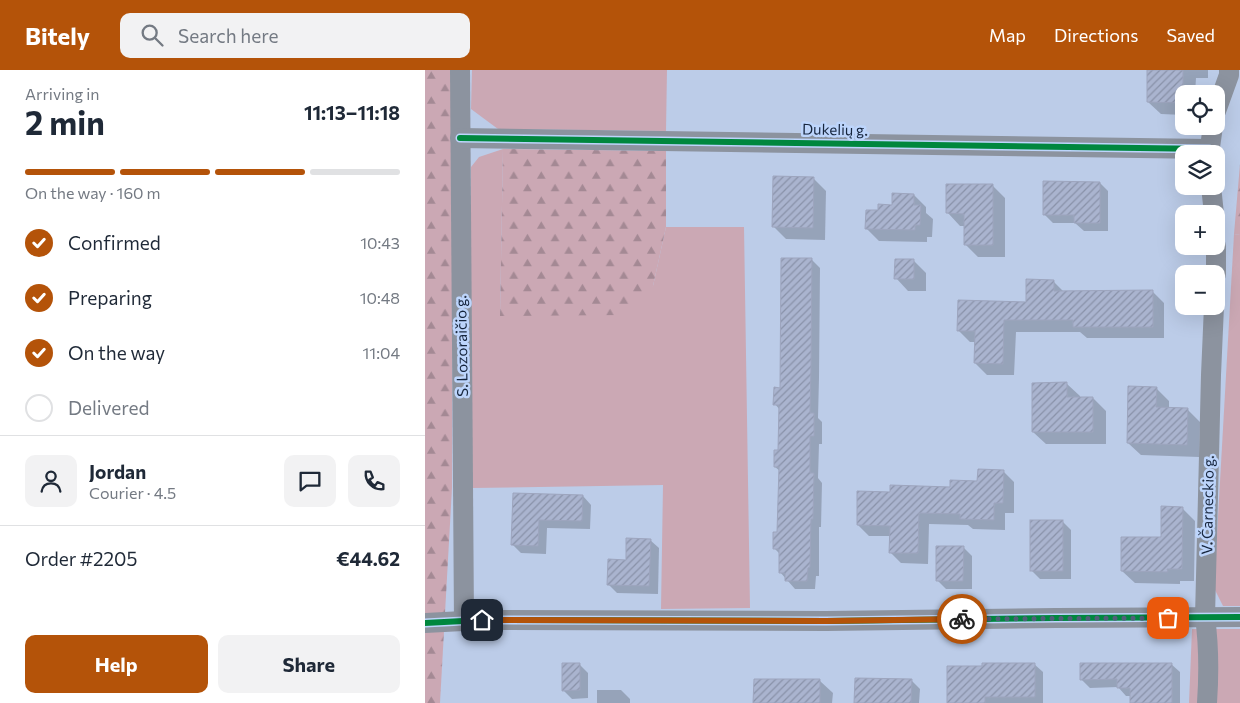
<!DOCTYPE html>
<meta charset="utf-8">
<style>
:root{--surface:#fff;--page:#f2f2f3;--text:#1f2937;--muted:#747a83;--line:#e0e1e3;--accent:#b45309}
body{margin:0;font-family:Commissioner,sans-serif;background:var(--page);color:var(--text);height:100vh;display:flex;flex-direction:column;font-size:19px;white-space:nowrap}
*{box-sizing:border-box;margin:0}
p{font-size:16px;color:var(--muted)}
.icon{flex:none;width:28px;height:28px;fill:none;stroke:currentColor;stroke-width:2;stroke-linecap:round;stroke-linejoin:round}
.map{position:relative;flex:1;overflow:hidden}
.panel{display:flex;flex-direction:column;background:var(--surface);width:425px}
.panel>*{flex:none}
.buttons{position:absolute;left:750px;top:15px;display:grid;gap:10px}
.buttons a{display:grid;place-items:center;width:50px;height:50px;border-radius:10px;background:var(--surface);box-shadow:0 5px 20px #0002;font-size:25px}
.pin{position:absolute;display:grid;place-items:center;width:42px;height:42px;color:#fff;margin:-21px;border-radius:10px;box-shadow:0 2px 8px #0006}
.courier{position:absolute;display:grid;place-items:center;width:50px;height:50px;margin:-25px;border:4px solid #b45309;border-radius:50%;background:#fff;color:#222;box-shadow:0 1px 6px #0007}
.summary em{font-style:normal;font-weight:700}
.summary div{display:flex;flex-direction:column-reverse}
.summary{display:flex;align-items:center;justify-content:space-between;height:85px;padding:0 25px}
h1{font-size:32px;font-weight:700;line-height:38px}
.bar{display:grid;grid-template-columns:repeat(4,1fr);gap:8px 5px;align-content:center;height:60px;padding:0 25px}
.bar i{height:6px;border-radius:4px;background:var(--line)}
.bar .on{background:var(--accent)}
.bar p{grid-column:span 4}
.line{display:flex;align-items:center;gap:12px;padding:0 25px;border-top:1px solid var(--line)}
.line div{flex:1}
.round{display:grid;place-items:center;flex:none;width:52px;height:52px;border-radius:10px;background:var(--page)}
ol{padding:0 25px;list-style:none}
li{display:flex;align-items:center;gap:15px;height:55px}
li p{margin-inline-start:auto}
li .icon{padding:5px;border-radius:50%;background:var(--accent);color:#fff;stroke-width:4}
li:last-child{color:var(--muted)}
li i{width:28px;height:28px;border:2px solid var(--line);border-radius:50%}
.action{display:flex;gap:10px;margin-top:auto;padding:10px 25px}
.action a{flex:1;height:58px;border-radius:10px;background:var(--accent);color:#fff;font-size:20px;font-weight:700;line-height:58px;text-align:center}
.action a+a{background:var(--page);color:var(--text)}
header{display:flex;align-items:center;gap:30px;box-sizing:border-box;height:70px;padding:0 25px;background:var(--accent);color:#fff}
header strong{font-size:24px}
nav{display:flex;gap:28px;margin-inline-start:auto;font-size:18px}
.search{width:350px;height:45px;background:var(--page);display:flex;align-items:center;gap:12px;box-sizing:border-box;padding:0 18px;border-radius:10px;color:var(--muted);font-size:19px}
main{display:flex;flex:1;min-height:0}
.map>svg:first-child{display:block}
.grass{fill:#cba8b4}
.forest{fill:url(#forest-firs)}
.shadow{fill:#0003}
.building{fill:url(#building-hatch);stroke:#9da5be}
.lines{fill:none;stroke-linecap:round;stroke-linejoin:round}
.minor{stroke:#8c939f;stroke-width:20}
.cycleway-casing{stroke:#bdd5fc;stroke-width:9}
.cycleway{stroke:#00873e;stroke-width:6}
.done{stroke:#505f79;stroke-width:5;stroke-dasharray:0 9}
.route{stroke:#b45309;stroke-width:6}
.labels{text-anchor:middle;stroke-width:5;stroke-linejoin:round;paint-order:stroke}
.street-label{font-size:15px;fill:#16253d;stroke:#bdd5fc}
</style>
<header>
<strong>Bitely</strong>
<div class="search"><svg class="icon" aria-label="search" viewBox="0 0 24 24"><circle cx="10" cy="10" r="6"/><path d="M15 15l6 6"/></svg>Search here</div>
<nav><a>Map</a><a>Directions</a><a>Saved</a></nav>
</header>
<main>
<section class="panel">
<div class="summary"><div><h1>2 min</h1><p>Arriving in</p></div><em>11:13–11:18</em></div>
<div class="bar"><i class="on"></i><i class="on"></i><i class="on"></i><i></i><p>On the way · 160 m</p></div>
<ol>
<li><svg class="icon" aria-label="check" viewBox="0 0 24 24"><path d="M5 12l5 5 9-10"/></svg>Confirmed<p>10:43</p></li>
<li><svg class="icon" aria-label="check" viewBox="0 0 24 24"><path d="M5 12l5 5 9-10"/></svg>Preparing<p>10:48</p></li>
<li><svg class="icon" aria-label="check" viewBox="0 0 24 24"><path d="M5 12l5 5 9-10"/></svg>On the way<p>11:04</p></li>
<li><i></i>Delivered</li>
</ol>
<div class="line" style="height:90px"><a class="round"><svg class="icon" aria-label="person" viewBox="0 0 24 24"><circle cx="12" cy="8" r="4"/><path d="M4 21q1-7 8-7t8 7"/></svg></a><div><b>Jordan</b><p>Courier · 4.5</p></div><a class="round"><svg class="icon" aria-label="chat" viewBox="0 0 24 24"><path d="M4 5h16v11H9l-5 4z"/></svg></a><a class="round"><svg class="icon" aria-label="phone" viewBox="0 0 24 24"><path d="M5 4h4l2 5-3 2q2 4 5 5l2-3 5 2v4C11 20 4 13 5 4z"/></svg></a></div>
<div class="line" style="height:65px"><div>Order #2205</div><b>€44.62</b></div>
<div class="action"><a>Help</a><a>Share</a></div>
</section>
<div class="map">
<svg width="815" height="633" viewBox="0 0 815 633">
<defs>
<pattern id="forest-firs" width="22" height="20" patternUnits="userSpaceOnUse" patternTransform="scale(1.25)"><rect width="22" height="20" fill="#cba8b4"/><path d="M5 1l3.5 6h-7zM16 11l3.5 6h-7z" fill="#a48994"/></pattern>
<pattern id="building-hatch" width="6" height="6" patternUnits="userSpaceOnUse" patternTransform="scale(1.25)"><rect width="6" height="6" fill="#aab4cf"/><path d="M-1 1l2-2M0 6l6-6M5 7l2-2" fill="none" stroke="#8992a9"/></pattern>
</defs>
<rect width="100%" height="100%" fill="#bccce8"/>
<g class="grass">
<path d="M 47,0 L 242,0 L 241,61 L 73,59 L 46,39 Z"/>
<path d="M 78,79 L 75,246 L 228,216 L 241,157 L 319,157 L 325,538 L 236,539 L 238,415 L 46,418 L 46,97 L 54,87 Z"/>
<path d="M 809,164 L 815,165 L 815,536 L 798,536 L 789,518 Z"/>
<path d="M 767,559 L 815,559 L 815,633 L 764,633 Z"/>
</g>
<g class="forest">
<path d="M 0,0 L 28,0 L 27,418 L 15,633 L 0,633 Z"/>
<path d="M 78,79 L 241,81 L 241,157 L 228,216 L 214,235 L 197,245 L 75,246 Z"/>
<path d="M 815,94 L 815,165 L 809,164 Z"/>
</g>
<g class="shadow">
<path d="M 724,0 L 783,0 L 783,8 L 771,8 L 770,24 L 759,24 L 759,45 L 736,44 L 723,32 Z"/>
<path d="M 388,108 L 401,121 L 400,170 L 361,169 L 348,156 Z"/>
<path d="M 675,113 L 683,121 L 683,161 L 659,161 L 650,153 L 628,153 L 619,144 Z"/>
<path d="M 568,116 L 580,128 L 580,187 L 553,187 L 540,174 L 540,156 L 535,156 L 523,143 Z"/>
<path d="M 489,125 L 501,137 L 501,143 L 508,149 L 507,167 L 502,167 L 502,172 L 454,171 L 441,158 L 454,141 L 468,136 Z"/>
<path d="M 387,190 L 395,198 L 394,308 L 393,348 L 397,352 L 397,374 L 394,374 L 393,408 L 397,413 L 396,457 L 394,457 L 394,506 L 391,506 L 390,519 L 370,519 L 355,502 L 356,485 L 350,479 L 353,464 L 355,401 L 350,397 L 354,381 L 355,340 L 350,334 L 356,319 Z"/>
<path d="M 489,191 L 501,203 L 501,221 L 483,221 L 471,208 Z"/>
<path d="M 628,211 L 639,222 L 727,221 L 739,233 L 739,268 L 662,268 L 655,262 L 591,262 L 589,305 L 562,305 L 550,293 L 551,272 L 545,272 L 533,260 L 602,234 Z"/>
<path d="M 642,314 L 655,326 L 655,328 L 668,328 L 681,341 L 681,374 L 621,374 L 608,362 Z"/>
<path d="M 731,318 L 744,331 L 744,339 L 762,339 L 775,352 L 774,387 L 716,385 L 703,373 Z"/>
<path d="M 578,401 L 589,412 L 589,443 L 580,443 L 580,460 L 548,459 L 543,455 L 504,454 L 503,494 L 476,493 L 465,482 L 466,466 L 444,466 L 433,455 L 466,423 L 526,418 L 554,412 Z"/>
<path d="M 89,424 L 158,426 L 166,435 L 165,459 L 122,458 L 121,484 L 96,483 L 87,474 Z"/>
<path d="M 757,438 L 770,451 L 769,511 L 755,511 L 755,514 L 710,513 L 697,501 L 737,468 Z"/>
<path d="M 637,451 L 646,460 L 646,509 L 615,509 L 606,500 Z"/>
<path d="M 225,470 L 234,478 L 233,524 L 192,523 L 183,514 L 202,491 Z"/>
<path d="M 538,477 L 547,486 L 547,519 L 521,519 L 512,510 Z"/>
<path d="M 609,594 L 618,602 L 618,633 L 523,633 L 558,597 Z"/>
<path d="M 746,594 L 755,602 L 755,633 L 707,633 L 707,626 L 701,626 L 693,617 L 665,618 L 656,609 Z"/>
<path d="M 155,595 L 163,603 L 163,628 L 147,629 L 138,620 Z"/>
<path d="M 486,610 L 495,619 L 494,633 L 430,633 Z"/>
<path d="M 395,611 L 408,623 L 407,633 L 330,633 Z"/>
<path d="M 172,620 L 196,620 L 205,629 L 205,633 L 172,633 Z"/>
</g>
<g class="building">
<path d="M 722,0 L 758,0 L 758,33 L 722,32 Z"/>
<path d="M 348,106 L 389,107 L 388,158 L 347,157 Z"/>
<path d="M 618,111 L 675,112 L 675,153 L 649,153 L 649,145 L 618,145 Z"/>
<path d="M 521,114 L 568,114 L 568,175 L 539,175 L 539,144 L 521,143 Z"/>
<path d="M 467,123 L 489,124 L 489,135 L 496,135 L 495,155 L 490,155 L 490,160 L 440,159 L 441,140 L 453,140 L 453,134 L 467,135 Z"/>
<path d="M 356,188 L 387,188 L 386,298 L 385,343 L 389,343 L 389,366 L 385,366 L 385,403 L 389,403 L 388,449 L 386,449 L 385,497 L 383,498 L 382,511 L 360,511 L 360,503 L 354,503 L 354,479 L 348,479 L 348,462 L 352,462 L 354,397 L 349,397 L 349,380 L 353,380 L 354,335 L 348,335 L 349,317 L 355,318 Z"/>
<path d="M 470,189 L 489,189 L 489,209 L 469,209 Z"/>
<path d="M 601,209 L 629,210 L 629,221 L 728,220 L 728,257 L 648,257 L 648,250 L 579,250 L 578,294 L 549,293 L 550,261 L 532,261 L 533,230 L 601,232 Z"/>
<path d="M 642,312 L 642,327 L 668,327 L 668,362 L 607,362 L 607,313 Z"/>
<path d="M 703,316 L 732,317 L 731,337 L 763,338 L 762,375 L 702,373 Z"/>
<path d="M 553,399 L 579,400 L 578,433 L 569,433 L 569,450 L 535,449 L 535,444 L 494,443 L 493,483 L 464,483 L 465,456 L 432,455 L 432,421 L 465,422 L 465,415 L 525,417 L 525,410 L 552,411 Z"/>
<path d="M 88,423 L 158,425 L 157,451 L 114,450 L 113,476 L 86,475 Z"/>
<path d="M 736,436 L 758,437 L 757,499 L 742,499 L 743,502 L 696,501 L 696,467 L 736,467 Z"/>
<rect x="605" y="450" width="33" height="51"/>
<path d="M 201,468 L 226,469 L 224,516 L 182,515 L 183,489 L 201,490 Z"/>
<path d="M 511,476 L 539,476 L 538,511 L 511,511 Z"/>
<path d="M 137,593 L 155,593 L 155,620 L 137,621 Z"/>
<path d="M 557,593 L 610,593 L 610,627 L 560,627 L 560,633 L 522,633 L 522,596 L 557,596 Z"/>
<path d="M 655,593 L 747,593 L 747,633 L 705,633 L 705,618 L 692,618 L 692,609 L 655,610 Z"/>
<path d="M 430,608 L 487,609 L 486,633 L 429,633 Z"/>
<path d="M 329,609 L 395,609 L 395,633 L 328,633 Z"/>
</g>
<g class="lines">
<g class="minor">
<path d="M 35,0 L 39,551"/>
<path d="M 791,41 L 804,5 L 804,0"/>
<path d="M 35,68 L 784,79"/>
<path d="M 784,84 L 788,56"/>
<path d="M 786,116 L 789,144"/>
<path d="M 791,176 L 791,204"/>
<path d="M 0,553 L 57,550 L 401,551 L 631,548 L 815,547"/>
<path d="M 782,633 C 784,604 784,576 780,547 L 786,305 L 789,236"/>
</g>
<defs>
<g id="cycleway">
<path d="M 35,68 L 784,79"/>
<path d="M 0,553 L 57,550 L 401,551 L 631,548 L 815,547"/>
</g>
</defs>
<use href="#cycleway" class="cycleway-casing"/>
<use href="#cycleway" class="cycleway"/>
</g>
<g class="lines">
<path class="done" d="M 537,549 L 743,548"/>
<path class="route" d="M 57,550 L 401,551 L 537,549"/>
</g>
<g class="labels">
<g class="street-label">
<text transform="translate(410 60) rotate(1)" y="5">Dukelių g.</text>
<text transform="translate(37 276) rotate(-91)" y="5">S. Lozoraičio g.</text>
<text transform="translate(783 435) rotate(-89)" y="5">V. Čarneckio g.</text>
</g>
</g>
</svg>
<div class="buttons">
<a><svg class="icon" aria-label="locate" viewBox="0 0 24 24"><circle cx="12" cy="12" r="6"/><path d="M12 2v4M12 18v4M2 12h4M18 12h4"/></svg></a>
<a><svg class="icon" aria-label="layers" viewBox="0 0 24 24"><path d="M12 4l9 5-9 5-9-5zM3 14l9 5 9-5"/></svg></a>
<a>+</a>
<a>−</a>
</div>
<div class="pin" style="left:743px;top:548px;background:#ea580c"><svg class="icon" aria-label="bag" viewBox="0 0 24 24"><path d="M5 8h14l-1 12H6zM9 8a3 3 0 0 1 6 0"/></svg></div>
<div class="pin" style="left:57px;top:550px;background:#1f2937"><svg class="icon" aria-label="home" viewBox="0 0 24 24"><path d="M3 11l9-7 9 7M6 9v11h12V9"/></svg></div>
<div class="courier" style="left:537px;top:549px"><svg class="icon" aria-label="bike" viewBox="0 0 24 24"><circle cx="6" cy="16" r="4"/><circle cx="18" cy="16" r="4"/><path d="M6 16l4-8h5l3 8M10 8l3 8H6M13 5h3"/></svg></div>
</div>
</main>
